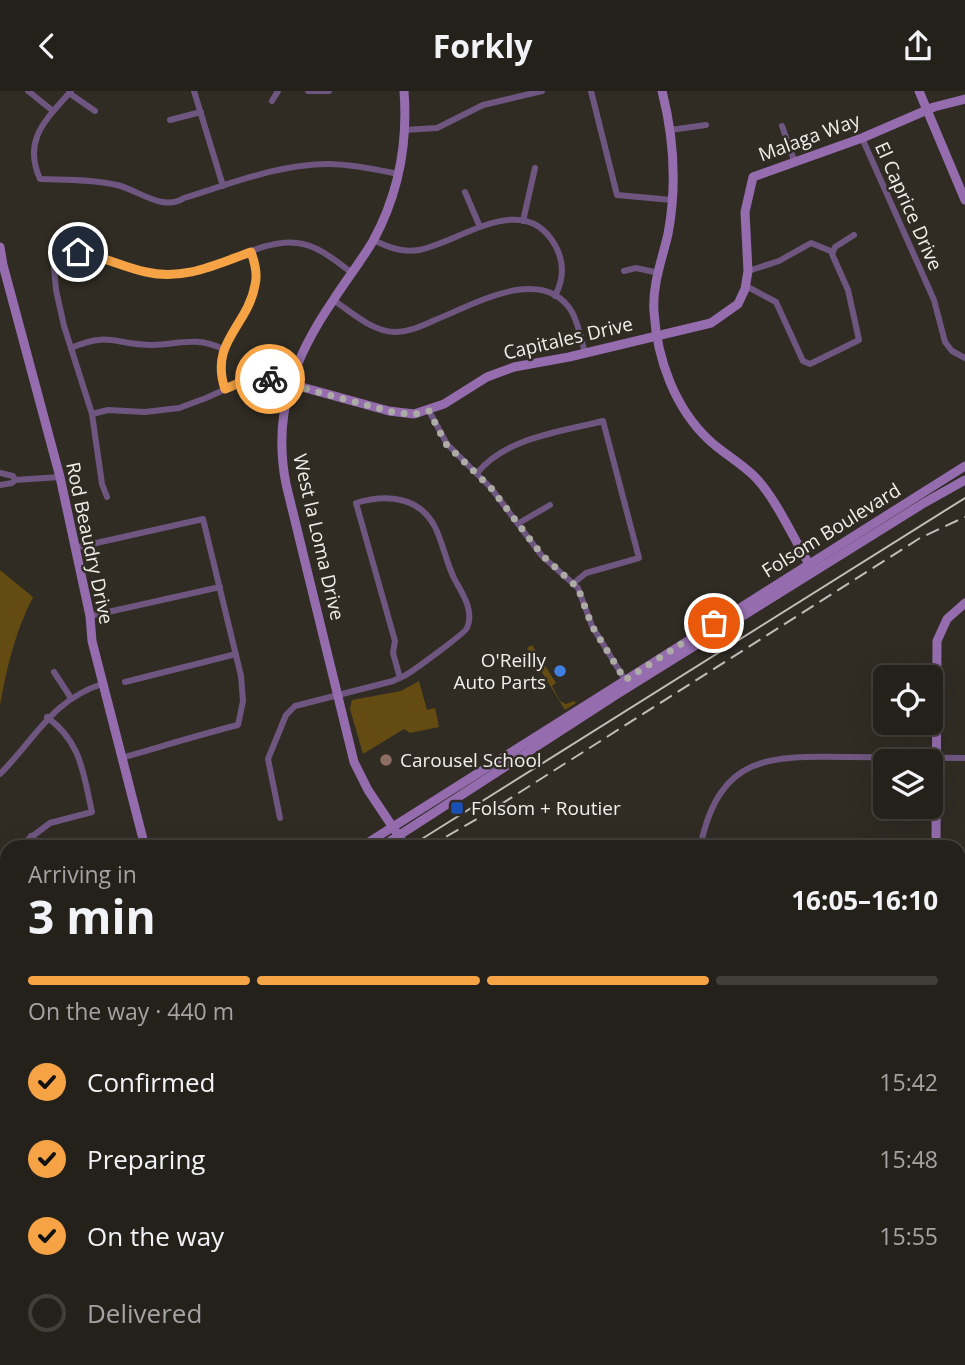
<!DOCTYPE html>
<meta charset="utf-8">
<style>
:root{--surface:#24211b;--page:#2c2924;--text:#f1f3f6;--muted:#a3a3a3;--line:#413e3a;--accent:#f5a345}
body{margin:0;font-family:"Open Sans",sans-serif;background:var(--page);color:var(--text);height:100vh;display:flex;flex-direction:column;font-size:26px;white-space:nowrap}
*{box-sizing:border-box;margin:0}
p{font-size:23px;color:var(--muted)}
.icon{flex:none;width:38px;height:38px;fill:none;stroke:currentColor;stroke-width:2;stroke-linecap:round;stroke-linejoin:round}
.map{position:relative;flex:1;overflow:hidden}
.side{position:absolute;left:0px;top:749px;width:966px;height:525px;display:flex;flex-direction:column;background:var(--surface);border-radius:21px 21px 0 0;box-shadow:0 7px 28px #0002,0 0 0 2px var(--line)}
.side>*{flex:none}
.fabs{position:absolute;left:873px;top:574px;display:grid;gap:14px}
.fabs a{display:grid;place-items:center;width:70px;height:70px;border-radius:10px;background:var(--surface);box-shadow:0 7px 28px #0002,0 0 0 2px var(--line);font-size:35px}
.pin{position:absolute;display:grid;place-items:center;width:60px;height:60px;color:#fff;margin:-30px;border:4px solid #fff;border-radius:50%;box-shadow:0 2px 7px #0007}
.courier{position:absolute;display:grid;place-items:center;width:70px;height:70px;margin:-35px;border:5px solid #f5a345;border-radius:50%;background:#fff;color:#222;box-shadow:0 2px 9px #0007}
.head em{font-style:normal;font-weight:700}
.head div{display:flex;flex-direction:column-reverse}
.head{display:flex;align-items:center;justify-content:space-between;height:119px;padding:0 28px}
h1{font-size:46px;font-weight:700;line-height:52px}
.bar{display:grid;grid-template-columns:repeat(4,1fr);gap:10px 7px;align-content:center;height:84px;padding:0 28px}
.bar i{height:9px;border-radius:5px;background:var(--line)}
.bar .active{background:var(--accent)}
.bar p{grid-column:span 4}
ol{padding:0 28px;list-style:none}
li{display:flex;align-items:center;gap:21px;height:77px}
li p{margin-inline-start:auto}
li .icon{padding:7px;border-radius:50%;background:var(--accent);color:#111;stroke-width:4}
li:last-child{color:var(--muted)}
li i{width:38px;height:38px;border:4px solid var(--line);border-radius:50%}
header{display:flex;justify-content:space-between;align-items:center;height:91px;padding:0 28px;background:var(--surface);font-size:32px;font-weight:700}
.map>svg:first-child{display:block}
.green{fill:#644b12}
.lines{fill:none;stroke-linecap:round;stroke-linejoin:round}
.street{stroke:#6f5680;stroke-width:6}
.secondary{stroke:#956daf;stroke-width:9}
.highway{stroke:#cc8df4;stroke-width:10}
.tram{stroke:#c0beb8;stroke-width:2}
.rail{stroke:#c0beb8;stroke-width:2;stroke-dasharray:14 7;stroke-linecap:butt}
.done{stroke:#adaba5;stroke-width:7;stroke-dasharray:0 12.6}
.route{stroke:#f5a345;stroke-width:9}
.shop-dot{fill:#3f7fe0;stroke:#302c24;stroke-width:2.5}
.education-dot{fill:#8d6e63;stroke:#302c24;stroke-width:2.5}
.transit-dot{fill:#1a4fb4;stroke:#302c24;stroke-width:2.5}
.labels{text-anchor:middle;stroke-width:5;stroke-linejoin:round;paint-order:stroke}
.street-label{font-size:19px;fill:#f1efea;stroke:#302c24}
.poi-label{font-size:19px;fill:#f1efea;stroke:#302c24;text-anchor:start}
</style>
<header><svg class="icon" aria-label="back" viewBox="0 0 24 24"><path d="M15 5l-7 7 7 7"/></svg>Forkly<svg class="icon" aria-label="share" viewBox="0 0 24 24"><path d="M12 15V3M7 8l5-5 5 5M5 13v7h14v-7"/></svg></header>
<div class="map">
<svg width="965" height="1274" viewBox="0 0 965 1274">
<rect width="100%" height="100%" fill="#302c24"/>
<g class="green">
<path d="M 0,479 L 33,506 C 15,541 7,576 0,614 Z"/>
<path d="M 532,554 L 556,592 L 552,595 L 560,610 L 566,613 L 574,610 L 576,612 L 565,619 L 527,557 Z"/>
<path d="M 419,590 L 427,619 L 435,617 L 439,636 L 410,642 L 404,638 L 363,663 L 350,618 L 352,609 L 401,600 Z"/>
</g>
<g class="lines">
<g class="street">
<path d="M 28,0 L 53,20"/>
<path d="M 71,0 C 47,28 22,48 40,88 C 65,89 92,88 117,94 C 138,99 163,121 184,107 C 230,93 279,73 328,73 C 351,73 375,78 398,83"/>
<path d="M 194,0 L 223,95"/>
<path d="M 308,0 L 329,0"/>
<path d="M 591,0 L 617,104 L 672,109"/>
<path d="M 69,2 L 95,20"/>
<path d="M 272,10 L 278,0"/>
<path d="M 170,29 L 201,21"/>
<path d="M 782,35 L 794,69"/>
<path d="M 404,39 L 437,37 L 483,14 L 542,0"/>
<path d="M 670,39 L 706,34"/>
<path d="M 862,47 L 934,209 L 945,251 L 952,260 L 965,267"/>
<path d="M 465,101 L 480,136"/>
<path d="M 523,130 L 535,77"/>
<path d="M 373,149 C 388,156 402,162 419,159 C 460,151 524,98 555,154 C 564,170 564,188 555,205"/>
<path d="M 624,180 L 636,177 L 659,182"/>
<path d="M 748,180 L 779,170 L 811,152 L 833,161"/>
<path d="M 746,195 L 776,211 L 803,270 L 810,273 L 859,249 L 848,199 L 832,163 L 835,156 L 854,144"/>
<path d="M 333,209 C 352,221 371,240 394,241 C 409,241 422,235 435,229 C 473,214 543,172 572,221 C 579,234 581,248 585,262"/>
<path d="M 71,257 C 110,240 115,254 152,254 C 180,253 196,245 223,258"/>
<path d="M 225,298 C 208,251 248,235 255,194 C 257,183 255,172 252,161"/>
<path d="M 429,320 L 447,353 L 491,397 L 542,465 L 578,497 L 592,535 L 627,592"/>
<path d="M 92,323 L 108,319 L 145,321 L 179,317 L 206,307 L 246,289 L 271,288 L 291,293"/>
<path d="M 0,382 L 13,385 L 15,389"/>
<path d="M 477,382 C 507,346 560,341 603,330 L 639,467 L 586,482 L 574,492"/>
<path d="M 0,394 L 12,392 L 15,389 L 60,386"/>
<path d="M 107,406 L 102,393 L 92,323 L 64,235 L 56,199 L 53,164 C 96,153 135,187 178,183 C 216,181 261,147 297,152 C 318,154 336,170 352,182"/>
<path d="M 519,432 L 550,414"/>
<path d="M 74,457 L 203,428 L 241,585 L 243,610 L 238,634 C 198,644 160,656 121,667"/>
<path d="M 90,525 L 220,496"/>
<path d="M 54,581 L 71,607"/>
<path d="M 125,591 L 236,563"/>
<path d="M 0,683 C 35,648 52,609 102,593"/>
<path d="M 280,727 L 268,668 L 286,624 L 295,615 L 393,590 L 404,585 C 412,581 465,542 467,537 C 475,519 461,501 454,487 C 446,471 443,452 435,436 C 419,405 386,403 356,412 L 395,550 L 393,562 L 400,587"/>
<path d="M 31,745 L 42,756"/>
<path d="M 701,752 C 721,663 770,665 847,666 C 886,666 926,667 965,667"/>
<path d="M 18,756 L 50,732 L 92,721 C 83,682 82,652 47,626"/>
<path d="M 0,771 L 7,765"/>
<path d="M 0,868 L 3,940 L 7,958"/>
<path d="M 360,1267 L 360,1274"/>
<path d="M 406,1267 L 406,1274"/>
<path d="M 499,1267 L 502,1274"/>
<path d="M 914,1272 L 914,1274"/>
<path d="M 264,1274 L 277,1267"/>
<path d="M 344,1274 L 348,1267"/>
<path d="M 535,1274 L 549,1267"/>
</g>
<g class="secondary">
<path d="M 404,0 C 408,52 398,104 373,150 C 361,170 347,188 334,208 C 294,266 272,322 286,393 L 354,671 L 368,699 L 406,756"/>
<path d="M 662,0 C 674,47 677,95 668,143 C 662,169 652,194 654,221 C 657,268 675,318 710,350 C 724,363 743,373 756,387 C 777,409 795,451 812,478"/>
<path d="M 919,0 L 965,109"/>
<path d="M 0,156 L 3,174 L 60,386 L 90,525 L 92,550 L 145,756"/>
<path d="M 291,293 L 389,320 L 414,323 L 444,313 L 487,286 L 514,276 L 569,266 L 711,232 L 738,213 L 745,198 L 748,180 L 745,121 L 753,86 L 862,47 L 934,16 L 965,8"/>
<path d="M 361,756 L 965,375"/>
<path d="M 381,756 L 619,602 L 924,412 L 965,389"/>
<path d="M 936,756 L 937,550 L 947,528 L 965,512"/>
<path d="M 0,984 L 7,979"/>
<path d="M 0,993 L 7,989"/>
<path d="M 0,1201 L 7,1196"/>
<path d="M 455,1267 L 456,1274"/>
<path d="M 85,1274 L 85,1267"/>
</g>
<g class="highway">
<path d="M 959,1121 L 965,1118"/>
<path d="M 959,1132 L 965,1129"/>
<path d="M 959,1156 L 965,1153"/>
<path d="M 959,1170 L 965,1168"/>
<path d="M 682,1274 L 696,1267"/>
<path d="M 729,1274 L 743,1267"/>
</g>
<g class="tram">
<path d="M 409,756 L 965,407"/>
<path d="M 0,1019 L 7,1015"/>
</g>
<g class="rail">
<path d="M 428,756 L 484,724 L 920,447 L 965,426"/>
<path d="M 0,1027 L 7,1023"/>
</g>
</g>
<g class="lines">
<path class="done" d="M 270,288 L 396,322 L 415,323 L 429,320 L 446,353 L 491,397 L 542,464 L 578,497 L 592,535 L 625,589 L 714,532"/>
<path class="route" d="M 78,161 C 102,165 123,176 146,181 C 184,190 217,173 251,161 C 255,172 258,183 255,194 C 248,235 209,251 225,298 L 246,289 L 270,288"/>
</g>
<circle class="shop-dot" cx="560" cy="580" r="7"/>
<circle class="education-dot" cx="386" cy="669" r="7"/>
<rect class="transit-dot" x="450" y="710" width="14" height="14" rx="3.5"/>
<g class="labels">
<g class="street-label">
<text transform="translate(809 46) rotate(-20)" y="7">Malaga Way</text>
<text transform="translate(909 115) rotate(66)" y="7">El Caprice Drive</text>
<text transform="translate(568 247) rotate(-13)" y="7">Capitales Drive</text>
<text transform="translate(831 439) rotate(-32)" y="7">Folsom Boulevard</text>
<text transform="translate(319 446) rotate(77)" y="7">West la Loma Drive</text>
<text transform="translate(90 452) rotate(78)" y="7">Rod Beaudry Drive</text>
</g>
<g class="poi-label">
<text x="546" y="576" text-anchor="end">O'Reilly<tspan x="546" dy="22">Auto Parts</tspan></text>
<text x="400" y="676">Carousel School</text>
<text x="471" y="724">Folsom + Routier</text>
</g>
</g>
</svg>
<div class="fabs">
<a><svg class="icon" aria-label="locate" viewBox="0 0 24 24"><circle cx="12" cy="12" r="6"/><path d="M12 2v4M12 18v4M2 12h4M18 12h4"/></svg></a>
<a><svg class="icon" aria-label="layers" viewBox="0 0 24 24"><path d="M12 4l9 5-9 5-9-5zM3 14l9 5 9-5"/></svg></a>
</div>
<div class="pin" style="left:714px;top:532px;background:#ea580c"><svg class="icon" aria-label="bag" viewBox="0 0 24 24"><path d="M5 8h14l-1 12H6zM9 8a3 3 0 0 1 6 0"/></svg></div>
<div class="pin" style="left:78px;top:161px;background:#1f2937"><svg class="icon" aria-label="home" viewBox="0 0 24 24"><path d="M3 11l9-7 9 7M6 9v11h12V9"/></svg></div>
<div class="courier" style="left:270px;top:288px"><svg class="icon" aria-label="bike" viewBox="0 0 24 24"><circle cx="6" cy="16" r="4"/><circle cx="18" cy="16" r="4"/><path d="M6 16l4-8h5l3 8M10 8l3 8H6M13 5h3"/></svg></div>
<section class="side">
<div class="head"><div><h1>3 min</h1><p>Arriving in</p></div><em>16:05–16:10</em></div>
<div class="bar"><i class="active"></i><i class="active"></i><i class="active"></i><i></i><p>On the way · 440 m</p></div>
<ol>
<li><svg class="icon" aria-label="check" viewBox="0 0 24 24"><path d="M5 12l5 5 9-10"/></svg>Confirmed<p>15:42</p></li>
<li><svg class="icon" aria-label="check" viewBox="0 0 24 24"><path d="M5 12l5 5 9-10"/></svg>Preparing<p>15:48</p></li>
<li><svg class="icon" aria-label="check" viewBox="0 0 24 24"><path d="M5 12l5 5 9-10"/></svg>On the way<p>15:55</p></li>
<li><i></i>Delivered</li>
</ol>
</section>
</div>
